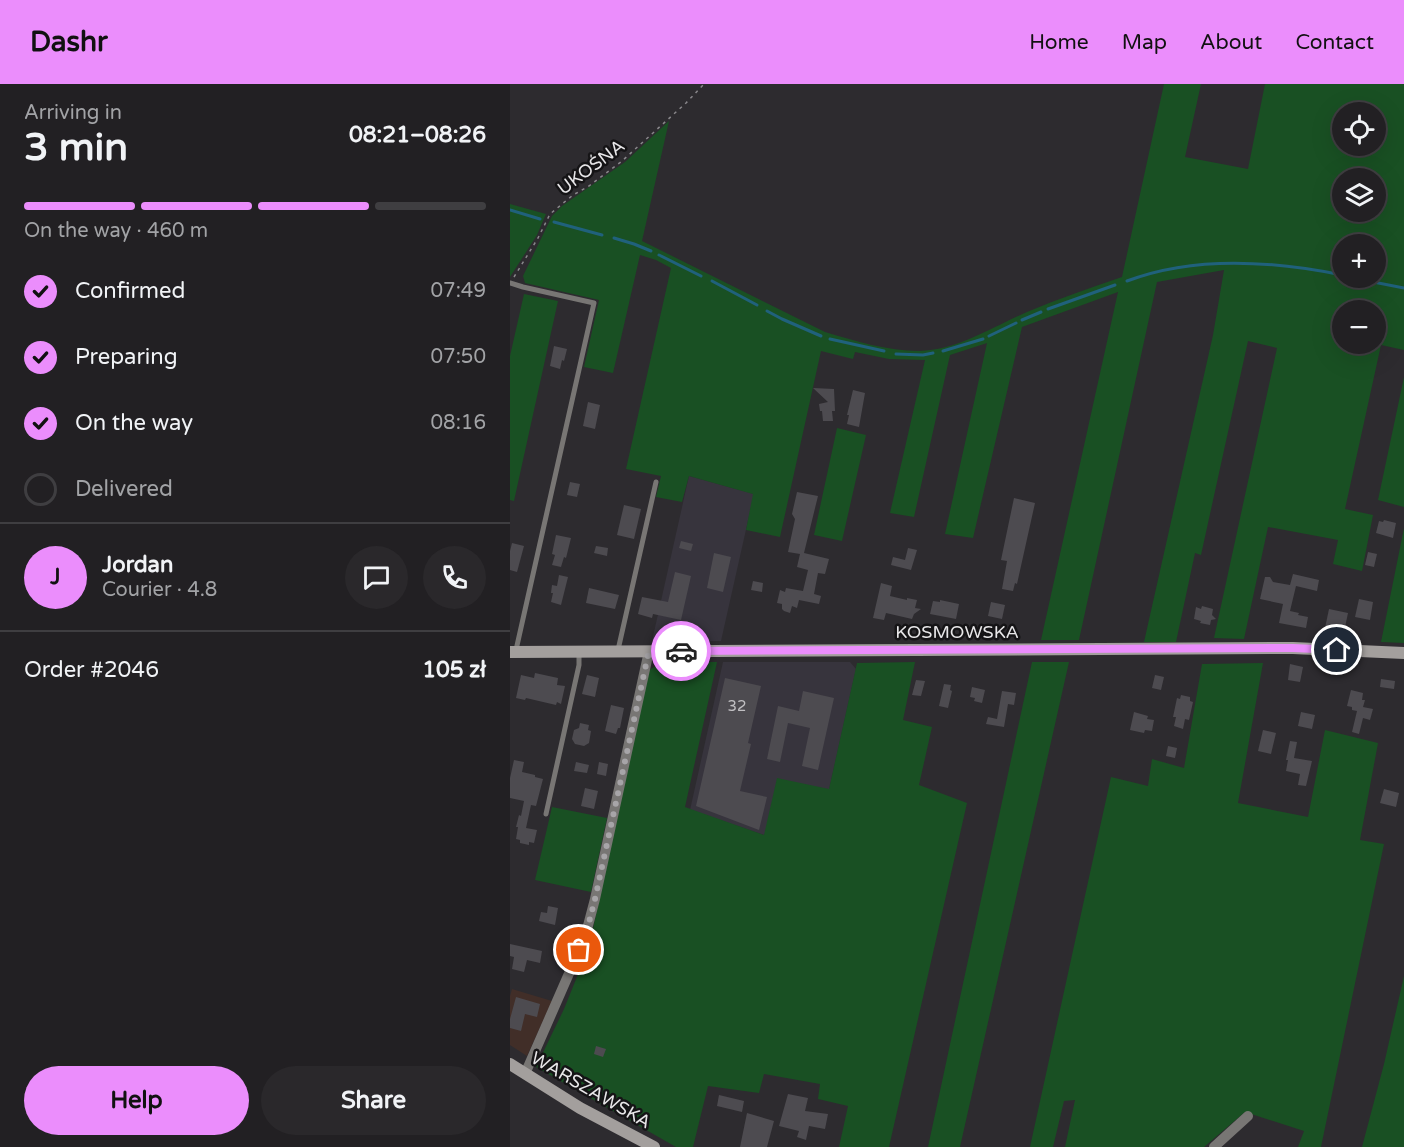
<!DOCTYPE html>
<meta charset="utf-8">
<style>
:root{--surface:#222023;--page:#2a282b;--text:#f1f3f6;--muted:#a2a3a6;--line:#3f3e41;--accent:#eb8dfc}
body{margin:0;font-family:"Varela Round",sans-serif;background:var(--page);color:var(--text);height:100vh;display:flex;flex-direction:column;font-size:22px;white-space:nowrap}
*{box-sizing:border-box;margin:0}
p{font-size:20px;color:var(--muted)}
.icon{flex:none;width:33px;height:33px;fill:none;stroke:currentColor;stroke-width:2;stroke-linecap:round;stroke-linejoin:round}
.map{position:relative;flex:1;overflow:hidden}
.details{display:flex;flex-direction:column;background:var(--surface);width:510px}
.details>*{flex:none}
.tools{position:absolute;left:822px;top:18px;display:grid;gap:12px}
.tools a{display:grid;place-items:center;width:54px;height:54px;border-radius:50%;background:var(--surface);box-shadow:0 6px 24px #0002,0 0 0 2px var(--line);font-size:30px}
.pin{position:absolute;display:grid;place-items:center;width:51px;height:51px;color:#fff;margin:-26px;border:3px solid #fff;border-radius:50%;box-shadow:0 2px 6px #0007}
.courier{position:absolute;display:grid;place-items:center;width:60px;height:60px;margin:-30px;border:4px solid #eb8dfc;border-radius:50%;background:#fff;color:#222;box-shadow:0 2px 8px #0007}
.headline em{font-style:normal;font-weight:700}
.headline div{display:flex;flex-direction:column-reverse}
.headline{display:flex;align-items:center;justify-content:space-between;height:102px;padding:0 24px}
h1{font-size:39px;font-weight:700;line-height:45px}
.bar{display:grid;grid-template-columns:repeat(4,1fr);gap:9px 6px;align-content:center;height:72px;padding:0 24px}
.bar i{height:8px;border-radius:4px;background:var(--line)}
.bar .current{background:var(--accent)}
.bar p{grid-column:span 4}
.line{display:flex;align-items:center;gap:15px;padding:0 24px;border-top:2px solid var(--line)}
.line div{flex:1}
.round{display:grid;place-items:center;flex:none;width:63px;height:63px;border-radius:32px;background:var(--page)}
ol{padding:0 24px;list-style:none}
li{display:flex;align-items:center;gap:18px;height:66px}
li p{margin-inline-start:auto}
li .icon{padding:6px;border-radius:50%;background:var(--accent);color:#111;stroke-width:4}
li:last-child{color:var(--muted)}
li i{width:33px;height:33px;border:3px solid var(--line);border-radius:50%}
.cta{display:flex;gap:12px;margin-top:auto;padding:12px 24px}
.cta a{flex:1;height:69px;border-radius:36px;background:var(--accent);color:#111;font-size:24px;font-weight:700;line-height:69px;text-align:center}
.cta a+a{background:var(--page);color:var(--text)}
header{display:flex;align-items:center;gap:36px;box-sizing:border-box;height:84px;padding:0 30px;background:var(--accent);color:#111}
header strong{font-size:28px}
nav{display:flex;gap:33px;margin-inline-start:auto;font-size:21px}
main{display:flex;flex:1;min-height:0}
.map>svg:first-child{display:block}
.commercial{fill:#412e28}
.built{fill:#37343d}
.green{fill:#195023;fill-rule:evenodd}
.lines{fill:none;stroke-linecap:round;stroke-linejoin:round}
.stream{stroke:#20617c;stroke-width:3}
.building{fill:#4d4b50}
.path{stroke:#89878b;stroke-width:1.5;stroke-dasharray:3 4.5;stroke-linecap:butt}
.lane{stroke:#787674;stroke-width:5}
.street{stroke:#787674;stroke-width:10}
.secondary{stroke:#a39f9d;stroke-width:12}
.done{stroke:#a7a5a8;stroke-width:6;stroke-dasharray:0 10.8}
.route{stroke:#eb8dfc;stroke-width:8}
.labels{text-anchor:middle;stroke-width:5;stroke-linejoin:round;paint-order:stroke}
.number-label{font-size:15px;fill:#c1c0c3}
.street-label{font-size:18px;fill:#e8e7e9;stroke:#151416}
</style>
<header>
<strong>Dashr</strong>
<nav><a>Home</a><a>Map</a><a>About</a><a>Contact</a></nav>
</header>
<main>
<section class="details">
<div class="headline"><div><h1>3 min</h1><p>Arriving in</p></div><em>08:21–08:26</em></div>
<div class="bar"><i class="current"></i><i class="current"></i><i class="current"></i><i></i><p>On the way · 460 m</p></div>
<ol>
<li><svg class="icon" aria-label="check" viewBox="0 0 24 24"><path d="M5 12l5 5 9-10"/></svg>Confirmed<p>07:49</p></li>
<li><svg class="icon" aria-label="check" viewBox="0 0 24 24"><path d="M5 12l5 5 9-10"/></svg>Preparing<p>07:50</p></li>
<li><svg class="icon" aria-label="check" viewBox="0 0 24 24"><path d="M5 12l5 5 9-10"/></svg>On the way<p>08:16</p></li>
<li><i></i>Delivered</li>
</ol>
<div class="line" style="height:108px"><b class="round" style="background:var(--accent);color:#111">J</b><div><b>Jordan</b><p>Courier · 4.8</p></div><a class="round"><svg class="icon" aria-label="chat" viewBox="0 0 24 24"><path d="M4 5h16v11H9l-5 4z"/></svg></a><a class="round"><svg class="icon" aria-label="phone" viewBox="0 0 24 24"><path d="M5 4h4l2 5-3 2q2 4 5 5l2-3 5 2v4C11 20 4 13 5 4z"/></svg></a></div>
<div class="line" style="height:78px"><div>Order #2046</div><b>105 zł</b></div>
<div class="cta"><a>Help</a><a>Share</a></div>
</section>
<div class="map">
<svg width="894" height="1063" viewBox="0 0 894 1063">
<rect width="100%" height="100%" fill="#2d2b2f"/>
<path class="commercial" d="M 2,905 L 42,917 L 17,972 L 0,961 L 0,912 Z"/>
<g class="built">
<path d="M 179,392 L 244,410 L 211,557 L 142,557 Z"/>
<path d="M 213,578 L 340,578 L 346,585 L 319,706 L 254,751 L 180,726 Z"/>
</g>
<g class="green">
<path d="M 654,0 L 691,0 L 675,73 L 738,85 L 755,0 L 894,0 L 894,266 L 871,261 L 835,425 L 863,431 L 852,487 L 823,480 L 828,456 L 758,443 L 734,555 L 704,554 L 767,264 L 738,257 L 691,471 L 685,469 L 666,558 L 634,558 L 703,251 L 714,186 L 647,198 L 569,556 L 531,556 L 608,208 L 512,243 L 463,454 L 435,450 L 477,259 L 440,271 L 404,433 L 380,429 L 415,276 L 379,275 L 345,268 L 343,275 L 311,267 L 270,453 L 236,446 L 243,410 L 179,392 L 172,418 L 146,413 L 151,392 L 116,385 L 161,184 L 146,176 L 130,171 L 103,289 L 74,283 L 89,216 L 15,199 L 13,192 L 42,132 L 52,122 L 115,78 L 159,37 L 132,157 L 315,248 C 346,257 377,267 409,267 C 448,266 482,243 517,228 C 548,215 580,204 612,193 ZM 832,28 L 866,28 L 866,62 L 832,62 ZM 832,94 L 866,94 L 866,128 L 832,128 ZM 832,160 L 866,160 L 866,194 L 832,194 ZM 832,226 L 866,226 L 866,260 L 832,260 Z"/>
<path d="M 0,120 L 36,130 L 27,151 L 0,193 Z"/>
<path d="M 14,210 L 48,217 L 4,417 L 0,416 L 0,272 Z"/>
<path d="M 894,293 L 894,423 L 868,416 Z"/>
<path d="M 327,344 L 356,351 L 332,457 L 304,451 Z"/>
<path d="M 894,444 L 894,559 L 871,558 Z"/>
<path d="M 153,578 L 207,578 L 175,723 L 254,751 L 267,694 L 319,705 L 347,579 L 405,578 L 393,636 L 422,643 L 409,701 L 457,719 L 379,1063 L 329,1063 L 338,1022 L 308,1015 L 310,1000 L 254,990 L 249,1009 L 198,1002 L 183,1063 L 166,1063 L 26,983 L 54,925 L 79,863 L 139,586 Z"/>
<path d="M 522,578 L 559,578 L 450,1063 L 418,1063 Z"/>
<path d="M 753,579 L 728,719 L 798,733 L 815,646 L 868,659 L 850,756 L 874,760 L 811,1063 L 788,1063 L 794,1047 L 735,1028 L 694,1063 L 555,1063 L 565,1016 L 554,1017 L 543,1063 L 520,1063 L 601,693 L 638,702 L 642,675 L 674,684 L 692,580 Z"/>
<path d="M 42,723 L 97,734 L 81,808 L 25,796 Z"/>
<path d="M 894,892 L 894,1063 L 852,1063 L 874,980 Z"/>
</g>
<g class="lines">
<g class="stream">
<path d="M 0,126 L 30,135"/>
<path d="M 44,138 L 92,151"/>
<path d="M 104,154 L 124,160 L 141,167"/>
<path d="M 149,171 L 191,192"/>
<path d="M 843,194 L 894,204"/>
<path d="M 202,197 L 247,221"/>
<path d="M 617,197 C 685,171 763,177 832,191"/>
<path d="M 538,225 L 605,201"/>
<path d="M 257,227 L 272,235 L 311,252"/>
<path d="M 512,236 L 531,228"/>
<path d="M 479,252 L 506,239"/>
<path d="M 320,255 L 374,267"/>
<path d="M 433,267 L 473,255"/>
<path d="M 386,270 L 413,271 L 423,269"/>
</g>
</g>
<g class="building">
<path d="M 44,262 L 57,265 L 54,277 L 52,276 L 50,285 L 40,282 Z"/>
<path d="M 303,304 L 324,305 L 325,327 L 322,327 L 323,337 L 313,337 L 312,327 L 310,327 L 309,320 L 318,318 Z"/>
<path d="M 343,306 L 355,309 L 349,343 L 337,340 L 339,331 L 337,331 Z"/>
<path d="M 78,318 L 90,321 L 85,345 L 73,342 Z"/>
<path d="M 60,398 L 70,400 L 67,413 L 57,411 Z"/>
<path d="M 287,408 L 308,412 L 294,469 L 319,475 L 315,490 L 308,489 L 304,510 L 311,512 L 309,520 L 289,516 L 287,524 L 282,522 L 280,529 L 274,527 L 272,525 L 272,520 L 267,519 L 270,506 L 275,508 L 276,504 L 293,507 L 298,486 L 287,483 L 290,470 L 278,468 L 285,435 L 282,430 Z"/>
<path d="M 504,414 L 525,419 L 507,500 L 505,499 L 503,507 L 492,505 L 497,477 L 491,476 Z"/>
<path d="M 114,421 L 131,425 L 124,455 L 107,451 Z"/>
<path d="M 874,436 L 886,439 L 883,454 L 866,449 L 869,437 L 873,438 Z"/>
<path d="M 46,451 L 61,454 L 56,474 L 54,473 L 51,483 L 42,481 L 45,471 L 42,470 Z"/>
<path d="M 171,457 L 183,460 L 181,467 L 169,464 Z"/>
<path d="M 2,459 L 14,462 L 7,488 L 0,486 L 0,467 Z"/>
<path d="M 86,462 L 98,464 L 97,472 L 84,469 Z"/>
<path d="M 398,464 L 407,466 L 401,486 L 381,481 L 383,473 L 395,476 Z"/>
<path d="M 858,468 L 867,470 L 864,483 L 855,481 Z"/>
<path d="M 204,469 L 221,473 L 213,508 L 197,504 Z"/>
<path d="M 165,488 L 181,492 L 171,536 L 143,530 L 142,534 L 128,530 L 132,513 L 158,518 Z"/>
<path d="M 783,490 L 809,496 L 807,507 L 786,502 L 780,527 L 789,529 L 788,531 L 798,533 L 796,544 L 769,539 L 773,520 L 750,515 L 755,493 L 760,493 L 763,498 L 780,501 Z"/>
<path d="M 49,491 L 58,493 L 51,521 L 41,518 L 43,509 L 41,509 L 42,501 L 47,502 Z"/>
<path d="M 243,497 L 253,499 L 252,508 L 241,506 Z"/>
<path d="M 371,499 L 382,502 L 380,512 L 397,516 L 397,514 L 407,516 L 405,524 L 411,525 L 404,530 L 402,535 L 376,529 L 374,536 L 363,534 Z"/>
<path d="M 79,504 L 109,511 L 105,525 L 76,519 Z"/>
<path d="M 849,515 L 863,518 L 860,536 L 845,533 Z"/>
<path d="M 430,516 L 449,520 L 446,535 L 420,530 L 423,517 L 430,518 Z"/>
<path d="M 481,518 L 495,521 L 492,535 L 478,532 Z"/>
<path d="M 692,522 L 703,525 L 702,531 L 706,535 L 701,536 L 700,541 L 690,539 L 691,537 L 684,535 L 686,523 L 691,525 Z"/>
<path d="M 819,525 L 838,529 L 834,548 L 815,544 Z"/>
<path d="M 780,580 L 793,583 L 790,598 L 778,596 Z"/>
<path d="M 25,589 L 48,594 L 47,601 L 55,602 L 51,620 L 47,618 L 46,621 L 16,614 L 15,616 L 6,614 L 11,591 L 24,594 Z"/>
<path d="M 77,591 L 89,594 L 85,613 L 72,610 Z"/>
<path d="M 645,591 L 654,593 L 651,606 L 642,604 Z"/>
<path d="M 215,594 L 251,602 L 238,659 L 241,660 L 230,707 L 257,713 L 249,746 L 186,722 Z"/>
<path d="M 871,595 L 885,597 L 884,605 L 870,603 Z"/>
<path d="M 406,596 L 415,597 L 411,612 L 402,611 Z"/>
<path d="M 434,600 L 441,601 L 440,606 L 442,607 L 438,624 L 429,622 Z"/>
<path d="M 462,603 L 475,606 L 472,619 L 464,617 L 465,614 L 460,613 Z"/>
<path d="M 841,606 L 853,609 L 852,616 L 855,616 L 853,623 L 863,625 L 860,636 L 853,634 L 849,650 L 842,648 L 847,627 L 842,626 L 842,623 L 837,622 Z"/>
<path d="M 293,607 L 324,614 L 308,686 L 292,682 L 300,644 L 278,639 L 270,678 L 257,675 L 268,622 L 289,627 Z"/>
<path d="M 492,607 L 506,609 L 504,621 L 498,620 L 494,643 L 476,640 L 478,633 L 487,635 Z"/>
<path d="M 671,611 L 680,613 L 680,617 L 683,618 L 679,636 L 675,635 L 673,645 L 664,642 L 666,633 L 663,633 L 667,614 L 670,615 Z"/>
<path d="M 101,621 L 114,624 L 110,644 L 108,644 L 106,650 L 95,647 Z"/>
<path d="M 624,628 L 638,632 L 637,635 L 644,636 L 642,647 L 635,646 L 634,649 L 620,646 Z"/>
<path d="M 791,628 L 805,631 L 802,645 L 788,642 Z"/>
<path d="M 70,639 L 79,641 L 78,646 L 81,647 L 79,659 L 74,662 L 65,660 L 62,655 L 64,646 L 69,644 Z"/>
<path d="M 753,646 L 766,649 L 761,670 L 748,667 Z"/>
<path d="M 780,657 L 787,658 L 784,674 L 802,677 L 796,702 L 788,701 L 790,690 L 776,687 L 778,676 L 776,676 Z"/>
<path d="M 658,662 L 667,664 L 665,674 L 656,672 Z"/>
<path d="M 4,676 L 14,678 L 12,688 L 25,691 L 25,693 L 33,695 L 26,722 L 21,721 L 16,744 L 27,746 L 24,759 L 19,758 L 19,761 L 10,759 L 10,756 L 6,755 L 8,743 L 6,743 L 9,731 L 11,732 L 14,717 L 0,714 L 0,694 Z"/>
<path d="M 66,678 L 79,681 L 77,689 L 64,687 Z"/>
<path d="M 89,678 L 98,680 L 96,692 L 87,690 Z"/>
<path d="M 75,704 L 88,707 L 84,725 L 71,722 Z"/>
<path d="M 874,705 L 889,709 L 886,723 L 870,719 Z"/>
<path d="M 38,822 L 48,824 L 45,841 L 29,837 L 31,828 L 37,829 Z"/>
<path d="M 0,860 L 32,867 L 30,879 L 17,876 L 14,888 L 2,885 L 4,873 L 0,872 Z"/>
<path d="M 6,913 L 30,920 L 27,933 L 15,930 L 11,947 L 0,944 L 0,935 Z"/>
<path d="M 86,962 L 96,965 L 93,973 L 84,970 Z"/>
<path d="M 278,1010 L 298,1014 L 295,1027 L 318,1030 L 315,1045 L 299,1042 L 296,1056 L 287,1053 L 289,1047 L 269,1042 Z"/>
<path d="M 209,1011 L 234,1017 L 232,1028 L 207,1022 Z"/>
<path d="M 237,1029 L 264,1037 L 257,1063 L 230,1063 Z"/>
</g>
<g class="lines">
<path class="path" d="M 4,193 L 28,154 L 40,130 L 63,111 L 79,102 L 112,77 L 176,19 L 194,0"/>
<g class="lane">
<path d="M 0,199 L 13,203 L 84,219 L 6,566"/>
<path d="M 108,566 L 146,398"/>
<path d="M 36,730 L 69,581 L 69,569"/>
</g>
<g class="street">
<path d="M 15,990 L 75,853 L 85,815 L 139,567"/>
<path d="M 704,1063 L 738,1032"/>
</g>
<g class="secondary">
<path d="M 0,568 L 783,564 L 894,569"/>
<path d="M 0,980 L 70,1024 L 144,1063"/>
</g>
</g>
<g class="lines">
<path class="done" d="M 69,866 L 75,854 L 85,815 L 139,567 L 171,567"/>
<path class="route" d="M 171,567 L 783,564 L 827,566"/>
</g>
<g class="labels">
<g class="number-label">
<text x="227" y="627">32</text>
</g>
<g class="street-label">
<text transform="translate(81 83) rotate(-37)" y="6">UKOŚNA</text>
<text x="447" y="554">KOSMOWSKA</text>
<text transform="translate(81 1006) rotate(30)" y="6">WARSZAWSKA</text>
</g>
</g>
</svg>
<div class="tools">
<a><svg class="icon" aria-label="locate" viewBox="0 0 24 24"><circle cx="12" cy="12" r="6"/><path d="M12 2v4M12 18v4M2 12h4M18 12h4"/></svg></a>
<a><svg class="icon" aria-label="layers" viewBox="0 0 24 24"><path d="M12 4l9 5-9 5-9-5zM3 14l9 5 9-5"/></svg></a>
<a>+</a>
<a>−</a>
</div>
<div class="pin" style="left:69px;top:866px;background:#ea580c"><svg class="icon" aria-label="bag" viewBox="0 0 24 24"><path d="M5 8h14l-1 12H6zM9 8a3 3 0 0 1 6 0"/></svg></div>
<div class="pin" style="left:827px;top:566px;background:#1f2937"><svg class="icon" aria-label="home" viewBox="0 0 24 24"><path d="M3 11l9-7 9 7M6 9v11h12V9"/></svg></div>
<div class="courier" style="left:171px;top:567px"><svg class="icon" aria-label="car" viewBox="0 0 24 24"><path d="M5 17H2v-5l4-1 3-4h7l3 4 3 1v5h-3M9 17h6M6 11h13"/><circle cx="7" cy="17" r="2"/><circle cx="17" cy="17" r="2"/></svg></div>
</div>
</main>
